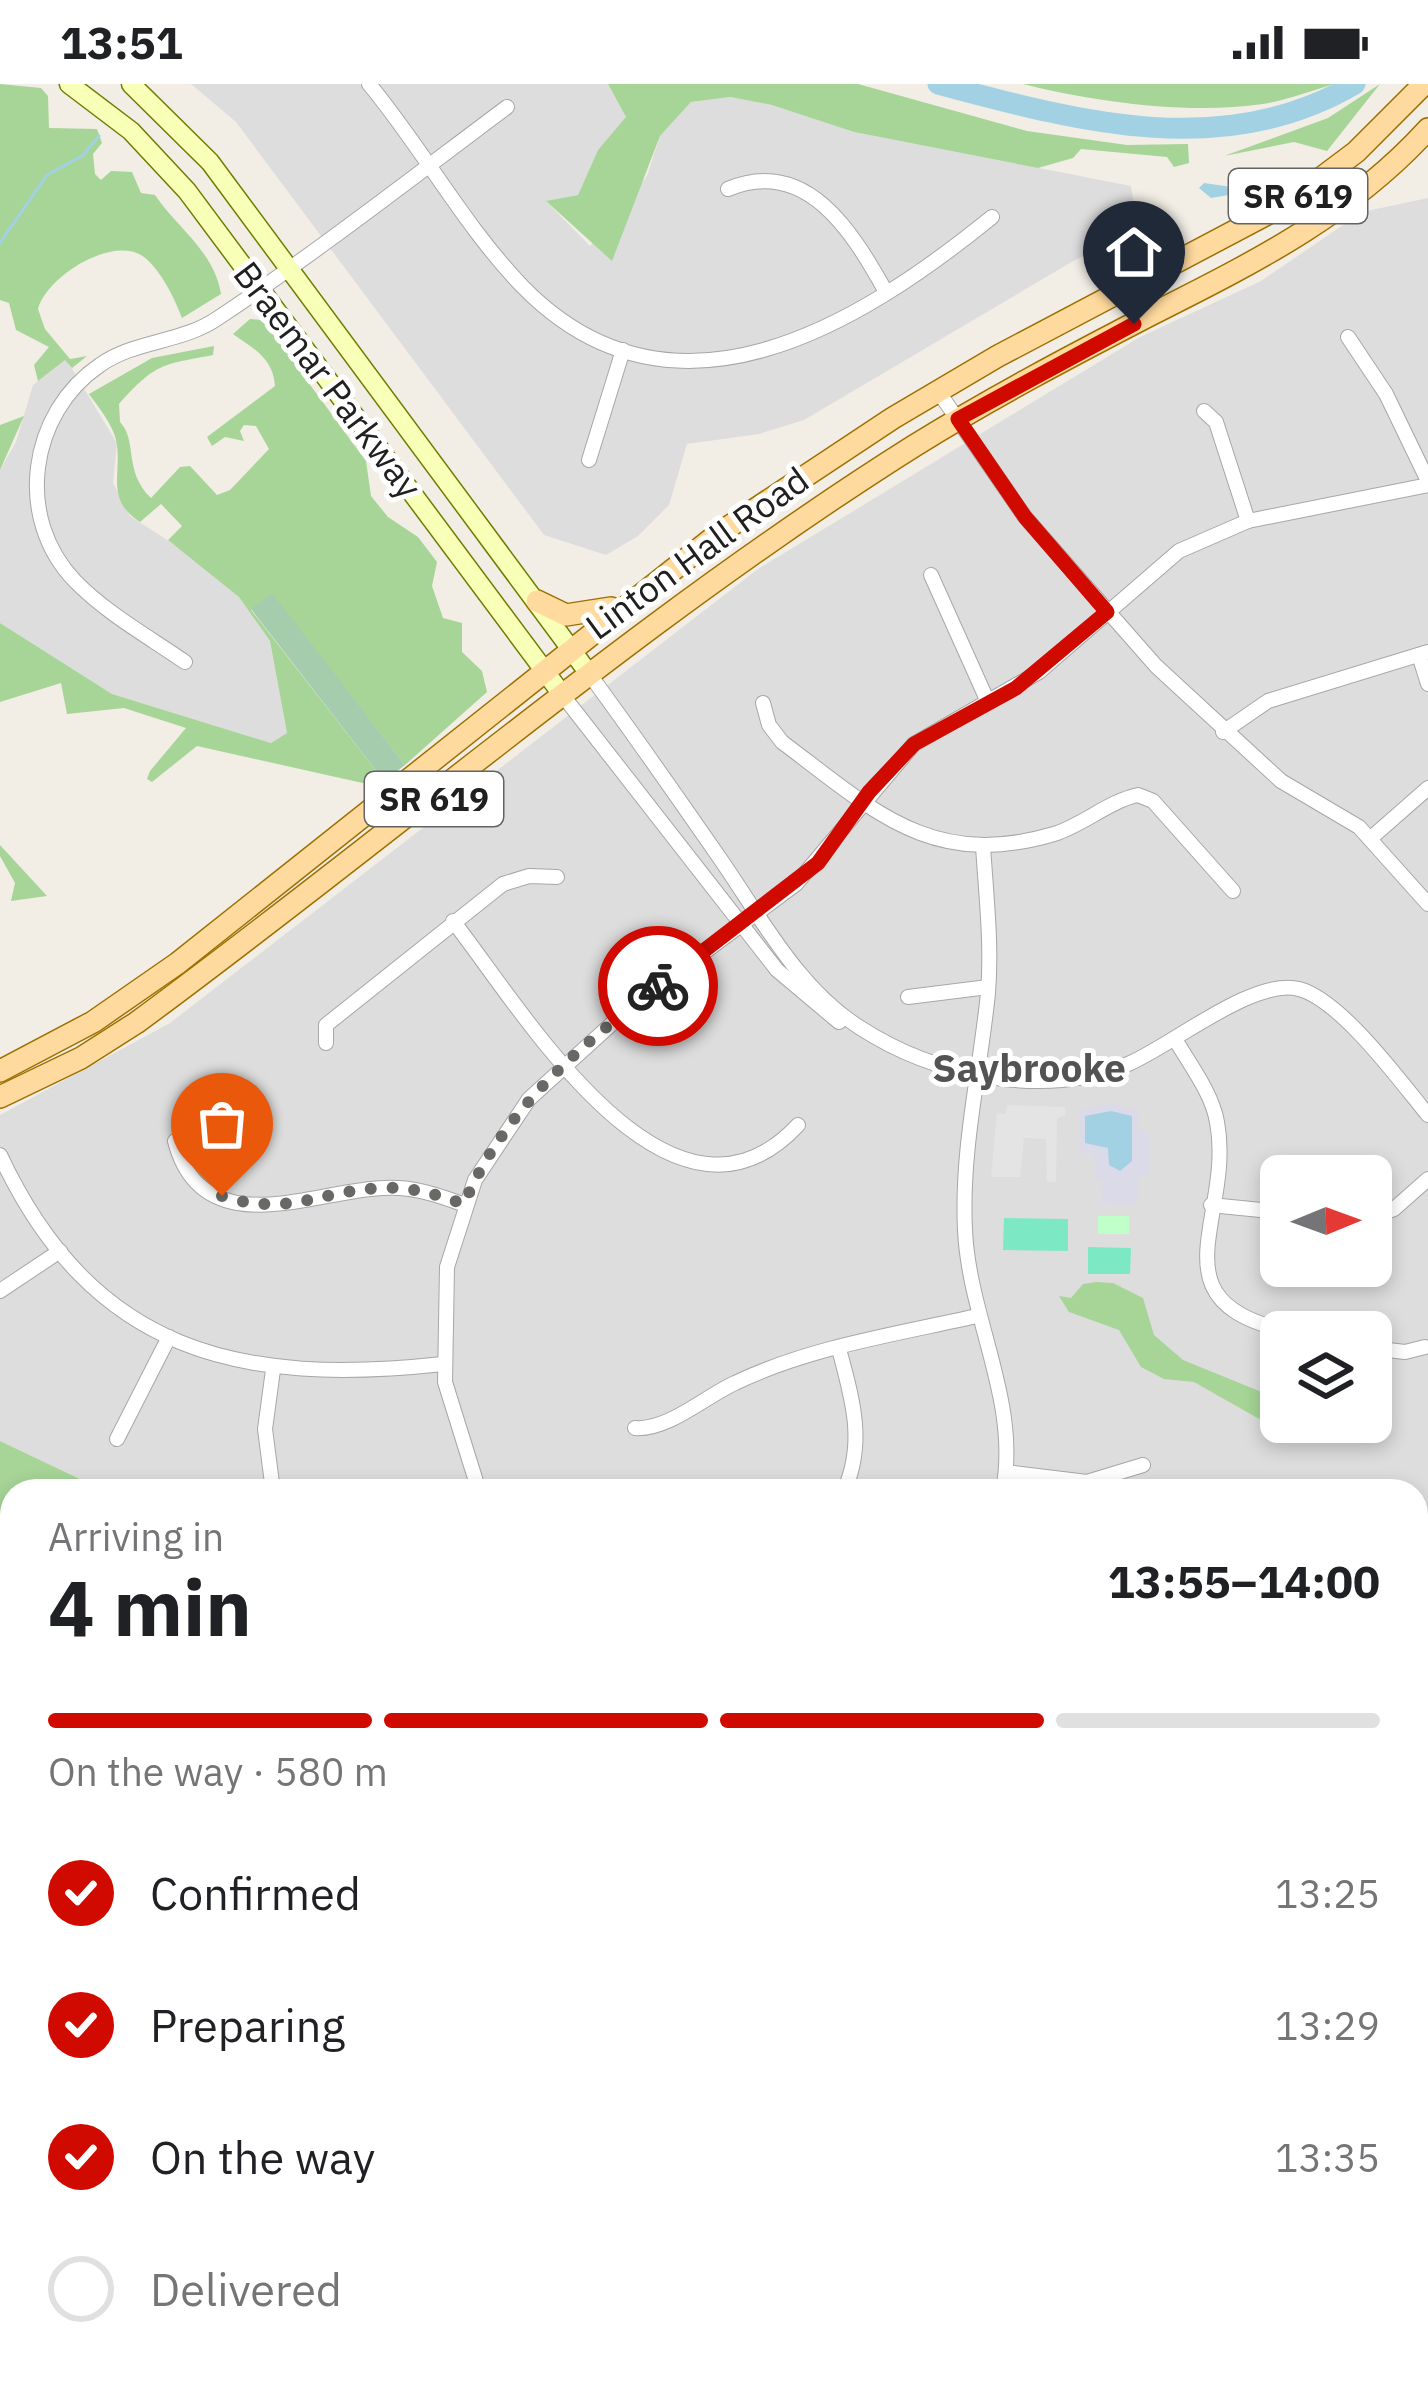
<!DOCTYPE html>
<meta charset="utf-8">
<style>
:root{--surface:#fff;--page:#f6f6f6;--text:#202124;--muted:#757577;--line:#e0e0e0;--accent:#d10a00}
body{margin:0;font-family:"IBM Plex Sans",sans-serif;background:var(--page);color:var(--text);height:100vh;display:flex;flex-direction:column;font-size:45px;white-space:nowrap}
*{box-sizing:border-box;margin:0}
p{font-size:39px;color:var(--muted)}
.icon{flex:none;width:66px;height:66px;fill:none;stroke:currentColor;stroke-width:2;stroke-linecap:round;stroke-linejoin:round}
.map{position:relative;flex:1;overflow:hidden}
.sheet{position:absolute;left:0px;top:1395px;width:1428px;height:903px;display:flex;flex-direction:column;background:var(--surface);border-radius:36px 36px 0 0;box-shadow:0 6px 18px #0003}
.sheet>*{flex:none}
.needle{width:78px;rotate:89deg}
.tools{position:absolute;left:1260px;top:1071px;display:grid;gap:24px}
.tools a{display:grid;place-items:center;width:132px;height:132px;border-radius:18px;background:var(--surface);box-shadow:0 6px 18px #0003;font-size:60px}
.pin{position:absolute;display:grid;place-items:center;width:102px;height:102px;color:#fff;margin:-123px -51px;border-radius:50% 50% 50% 0;rotate:-45deg;box-shadow:0 0 12px #0007}
.pin .icon{rotate:45deg}
.courier{position:absolute;display:grid;place-items:center;width:120px;height:120px;margin:-60px;border:9px solid #d10a00;border-radius:50%;background:#fff;color:#222;box-shadow:0 3px 15px #0007}
.overview em{font-style:normal;font-weight:700}
.overview div{display:flex;flex-direction:column-reverse}
.overview{display:flex;align-items:center;justify-content:space-between;height:204px;padding:0 48px}
h1{font-size:78px;font-weight:700;line-height:90px}
.bar{display:grid;grid-template-columns:repeat(4,1fr);gap:18px 12px;align-content:center;height:144px;padding:0 48px}
.bar i{height:15px;border-radius:9px;background:var(--line)}
.bar .current{background:var(--accent)}
.bar p{grid-column:span 4}
ol{padding:0 48px;list-style:none}
li{display:flex;align-items:center;gap:36px;height:132px}
li p{margin-inline-start:auto}
li .icon{padding:12px;border-radius:50%;background:var(--accent);color:#fff;stroke-width:4}
li:last-child{color:var(--muted)}
li i{width:66px;height:66px;border:6px solid var(--line);border-radius:50%}
.status{display:flex;justify-content:space-between;align-items:center;height:84px;padding:0 60px;background:var(--surface);direction:ltr}
.status svg{height:33px;fill:currentColor}
.map>svg:first-child{display:block}
.residential{fill:#dedddd;fill-rule:evenodd}
.commercial{fill:#f4d7d4}
.industrial{fill:#ebd7e7}
.forest{fill:#a6d597}
.cemetery{fill:#a5cdad}
.park{fill:#c0ffc8}
.pitch{fill:#7ce8c4}
.parking{fill:#e4e4e4}
.plaza{fill:#dadae8}
.water{fill:#a2d1e3}
.lines{fill:none;stroke-linecap:round;stroke-linejoin:round}
.stream{stroke:#a2d1e3;stroke-width:3}
.river{stroke:#a2d1e3;stroke-width:21}
.street-casing{stroke:#a7a7a7;stroke-width:16}
.secondary-casing{stroke:#6b7f00;stroke-width:21}
.primary-casing{stroke:#9d7000;stroke-width:24}
.street{stroke:#fff;stroke-width:14}
.secondary{stroke:#f8ffb7;stroke-width:18}
.primary{stroke:#ffda9e;stroke-width:21}
.done{stroke:#6a6865;stroke-width:12;stroke-dasharray:0 21.6}
.route{stroke:#d10a00;stroke-width:15}
.labels{text-anchor:middle;stroke-width:10;stroke-linejoin:round;paint-order:stroke}
.shield{fill:#fff;stroke:#636363;stroke-width:3}
.shield-label{font-size:33px;font-weight:bold;fill:#202020}
.street-label{font-size:36px;fill:#202020;stroke:#fff}
.neighbourhood-label{font-size:39px;font-weight:bold;fill:#535353;stroke:#fff}
</style>
<div class="status"><b>13:51</b><svg viewBox="0 0 49 12"><path d="M0 12V9h3v3zM5 12V6h3v6zM10 12V3h3v9zM15 12V0h3v12zM26 1h20v11H26zM47 4h2v5h-2z"/></svg></div>
<div class="map">
<svg width="1428" height="2297" viewBox="0 0 1428 2297">
<rect width="100%" height="100%" fill="#f2eee6"/>
<g class="residential">
<path d="M 191,0 L 608,0 L 626,33 L 623,41 L 598,66 L 578,111 L 546,117 L 590,162 L 647,92 L 660,52 L 691,18 L 729,13 L 773,21 L 854,48 L 1131,102 L 1138,147 L 1075,176 L 804,336 L 759,350 L 687,360 L 669,421 L 638,452 L 606,471 L 544,451 L 236,38 Z"/>
<path d="M 1428,114 L 1428,1833 L 1416,1854 L 1416,1407 L 105,1407 L 0,1357 L 0,1031 L 170,939 L 758,485 L 1140,253 L 1261,197 L 1362,128 ZM 1281,1092 L 1371,1092 L 1371,1182 L 1281,1182 ZM 1281,1248 L 1371,1248 L 1371,1338 L 1281,1338 Z"/>
<path d="M 66,275 L 117,359 L 113,399 L 130,432 L 195,474 L 239,513 L 270,557 L 287,649 L 271,659 L 112,610 L 0,539 L 0,386 L 16,358 L 33,301 Z"/>
</g>
<path class="commercial" d="M 0,1634 L 12,1645 L 12,2286 L 568,2286 L 367,2297 L 0,2297 Z"/>
<path class="industrial" d="M 1428,2125 L 1428,2297 L 1188,2297 L 1198,2286 L 1416,2286 L 1416,2129 Z"/>
<g class="forest">
<path d="M 0,0 L 41,4 L 48,12 L 49,44 L 97,45 L 102,59 L 93,70 L 95,90 L 101,96 L 111,87 L 132,88 L 141,109 L 155,111 C 178,145 214,167 221,210 L 182,234 C 176,218 162,187 144,173 C 113,150 46,193 38,225 L 45,245 L 70,275 L 87,272 L 72,284 L 65,276 L 38,297 L 34,281 L 49,263 L 16,246 L 9,219 L 0,216 Z"/>
<path d="M 608,0 L 858,0 L 1027,47 L 1127,61 L 1188,60 L 1189,79 L 1174,83 L 1167,73 L 1081,65 L 1073,74 L 1038,84 L 854,48 L 772,21 L 730,13 L 691,18 L 660,52 L 612,177 L 546,117 L 578,111 L 598,66 L 626,33 Z"/>
<path d="M 1023,0 L 1334,0 C 1311,7 1287,16 1263,20 C 1188,31 1095,18 1023,0 Z"/>
<path d="M 1380,0 L 1327,67 L 1294,58 L 1224,72 L 1328,34 Z"/>
<path d="M 250,235 L 261,236 L 275,253 L 366,377 L 371,412 L 388,433 L 418,453 L 437,478 L 432,502 L 443,534 L 462,539 L 462,568 L 482,587 L 487,608 L 405,681 L 271,510 L 251,526 L 384,697 L 376,702 L 197,662 L 152,698 L 147,695 L 150,687 L 186,644 L 124,624 L 67,630 L 61,599 L 0,618 L 0,539 L 112,610 L 271,659 L 287,649 L 270,557 L 239,513 L 168,456 L 182,442 L 161,420 L 140,438 C 106,416 121,392 117,361 C 115,343 99,324 89,310 L 152,274 L 214,262 L 213,271 C 161,281 156,279 119,320 L 120,338 C 138,357 123,387 151,414 L 180,383 L 190,382 L 217,411 L 230,406 L 269,365 L 256,342 L 244,341 L 240,347 L 244,357 L 225,353 L 212,362 L 207,353 L 275,302 C 273,273 252,264 233,250 Z"/>
<path d="M 24,332 L 0,386 L 0,341 Z"/>
<path d="M 0,761 L 47,812 L 11,817 L 15,799 L 0,772 Z"/>
<path d="M 1096,1198 L 1113,1199 L 1143,1214 L 1154,1251 L 1183,1276 L 1281,1316 L 1281,1338 L 1294,1338 L 1293,1347 L 1277,1345 L 1194,1298 L 1164,1295 L 1141,1283 L 1119,1246 L 1069,1228 L 1059,1212 L 1071,1214 L 1083,1200 Z"/>
<path d="M 0,1357 L 105,1407 L 12,1407 L 12,1645 L 0,1634 Z"/>
<path d="M 1428,1833 L 1428,2125 L 1416,2129 L 1416,1854 Z"/>
<path d="M 0,2152 L 12,2159 L 12,2286 L 270,2286 L 295,2297 L 0,2297 Z"/>
<path d="M 336,2286 L 1198,2286 L 1188,2297 L 329,2297 Z"/>
</g>
<path class="cemetery" d="M 272,509 L 405,681 L 384,697 L 251,525 Z"/>
<rect class="park" x="1098" y="1132" width="31" height="18"/>
<g class="pitch">
<path d="M 1004,1134 L 1068,1135 L 1068,1167 L 1003,1166 Z"/>
<path d="M 1088,1163 L 1131,1164 L 1130,1190 L 1088,1190 Z"/>
</g>
<path class="parking" d="M 1007,1021 L 1065,1023 L 1065,1032 L 1057,1034 L 1056,1098 L 1047,1098 L 1046,1055 L 1024,1054 L 1020,1093 L 991,1093 L 997,1029 L 1006,1030 Z"/>
<path class="plaza" d="M 1111,1019 L 1138,1026 L 1138,1045 L 1149,1050 L 1149,1089 L 1138,1094 L 1138,1120 L 1095,1119 L 1102,1117 L 1103,1095 L 1097,1095 L 1094,1069 L 1080,1069 L 1080,1026 Z"/>
<g class="water">
<path d="M 1276,91 L 1282,94 L 1263,105 L 1211,114 L 1199,104 L 1204,99 L 1232,103 Z"/>
<path d="M 1111,1027 L 1132,1032 L 1132,1077 L 1120,1087 L 1109,1081 L 1108,1064 L 1085,1059 L 1085,1032 Z"/>
</g>
<g class="lines">
<path class="stream" d="M 0,159 L 47,91 L 82,72 L 99,52"/>
<g class="river">
<path d="M 938,0 C 1077,37 1223,78 1355,0"/>
<path d="M 1416,2035 L 1428,2031"/>
<path d="M 877,2297 L 929,2286"/>
</g>
<defs>
<g id="street">
<path d="M 369,0 C 423,65 464,142 523,203 C 673,356 859,241 992,133"/>
<path d="M 728,105 C 807,72 853,149 886,208"/>
<path d="M 1348,253 L 1386,310 L 1428,397"/>
<path d="M 938,307 L 1025,433 L 1156,582 L 1281,697 L 1359,743 L 1428,820"/>
<path d="M 1204,327 L 1216,338 L 1248,437"/>
<path d="M 589,376 L 623,266"/>
<path d="M 931,491 L 988,618"/>
<path d="M 1419,571 L 1428,600"/>
<path d="M 185,578 C 149,553 106,529 75,497 C 14,434 29,329 100,281 C 135,256 182,259 218,234 C 317,168 412,94 507,23"/>
<path d="M 590,591 C 635,652 678,714 721,776 C 761,834 798,904 859,943 C 934,992 1043,1015 1128,980 C 1171,962 1254,893 1299,905 C 1341,916 1400,997 1428,1031"/>
<path d="M 564,613 L 777,886 L 839,938"/>
<path d="M 763,619 L 769,641 L 782,658 C 874,727 932,786 1054,750 C 1083,741 1109,717 1138,711 L 1153,717 L 1233,807"/>
<path d="M 1223,648 L 1268,617 L 1428,568"/>
<path d="M 1371,754 L 1428,704"/>
<path d="M 983,762 C 986,810 992,861 988,909 C 980,989 961,1065 965,1146 C 969,1235 1020,1317 1003,1407"/>
<path d="M 453,837 C 520,922 670,1178 798,1041"/>
<path d="M 908,913 L 988,903"/>
<path d="M 1175,955 C 1190,981 1212,1009 1217,1038 C 1235,1134 1148,1219 1292,1248"/>
<path d="M 326,959 L 326,941 L 503,800 L 529,792 L 557,793"/>
<path d="M 175,1057 C 202,1162 316,1106 383,1104 C 412,1102 438,1111 465,1121"/>
<path d="M 0,1071 C 93,1270 241,1302 443,1280"/>
<path d="M 1211,1121 L 1281,1128"/>
<path d="M 1371,1134 L 1394,1125 L 1428,1095"/>
<path d="M 0,1207 L 60,1167"/>
<path d="M 1371,1264 L 1405,1268 L 1425,1263"/>
<path d="M 839,1265 C 852,1314 866,1358 844,1407"/>
<path d="M 635,1344 C 667,1347 706,1312 735,1299 C 810,1263 897,1250 977,1232"/>
<path d="M 117,1355 L 169,1253"/>
<path d="M 1006,1388 L 1087,1398 L 1143,1381"/>
<path d="M 273,1407 L 265,1345 L 273,1286"/>
<path d="M 479,1407 L 445,1298 L 447,1183 L 475,1096 L 529,1015 L 627,926 L 796,800 L 914,660 L 1039,588 L 1179,467 L 1248,437 L 1428,401"/>
<path d="M 1416,1618 L 1428,1615"/>
<path d="M 0,1723 L 12,1737"/>
<path d="M 0,2121 L 12,2123"/>
</g>
<g id="secondary">
<path d="M 69,0 L 131,47 L 187,107 L 564,613"/>
<path d="M 131,0 L 210,78 L 590,591"/>
</g>
<g id="primary">
<path d="M 537,517 L 566,531 L 611,524"/>
<path d="M 0,987 L 93,938 L 178,879 L 718,450 L 893,334 L 998,272 L 1288,119 L 1356,68 L 1424,0"/>
<path d="M 0,1013 L 81,974 L 136,939 C 396,748 641,534 914,362 C 991,314 1071,272 1152,230 C 1253,179 1350,131 1428,45"/>
</g>
</defs>
<use href="#street" class="street-casing"/>
<use href="#secondary" class="secondary-casing"/>
<use href="#primary" class="primary-casing"/>
<use href="#street" class="street"/>
<use href="#secondary" class="secondary"/>
<use href="#primary" class="primary"/>
</g>
<g class="lines">
<path class="done" d="M 222,1112 C 287,1133 320,1107 381,1104 C 411,1102 437,1111 464,1120 C 504,1025 578,964 658,902"/>
<path class="route" d="M 658,902 L 818,779 L 869,708 L 914,660 L 1016,604 L 1107,528 L 1025,433 L 958,335 L 1134,240"/>
</g>
<g class="labels">
<g class="shield">
<rect x="1229" y="85" width="138" height="54" rx="9"/>
<rect x="365" y="688" width="138" height="54" rx="9"/>
</g>
<g class="shield-label">
<text x="1298" y="124">SR 619</text>
<text x="434" y="727">SR 619</text>
</g>
<g class="street-label">
<text transform="translate(328 296) rotate(53)" y="13">Braemar Parkway</text>
<text transform="translate(697 469) rotate(-36)" y="13">Linton Hall Road</text>
</g>
<g class="neighbourhood-label">
<text x="1029" y="998">Saybrooke</text>
</g>
</g>
</svg>
<div class="tools">
<a><svg class="needle" viewBox="-14 -14 28 28"><path d="M0-13l5 13h-10z" fill="#e53935"/><path d="M0 13l5-13h-10z" fill="#757577"/></svg></a>
<a><svg class="icon" aria-label="layers" viewBox="0 0 24 24"><path d="M12 4l9 5-9 5-9-5zM3 14l9 5 9-5"/></svg></a>
</div>
<div class="pin" style="left:222px;top:1112px;background:#ea580c"><svg class="icon" aria-label="bag" viewBox="0 0 24 24"><path d="M5 8h14l-1 12H6zM9 8a3 3 0 0 1 6 0"/></svg></div>
<div class="pin" style="left:1134px;top:240px;background:#1f2937"><svg class="icon" aria-label="home" viewBox="0 0 24 24"><path d="M3 11l9-7 9 7M6 9v11h12V9"/></svg></div>
<div class="courier" style="left:658px;top:902px"><svg class="icon" aria-label="bike" viewBox="0 0 24 24"><circle cx="6" cy="16" r="4"/><circle cx="18" cy="16" r="4"/><path d="M6 16l4-8h5l3 8M10 8l3 8H6M13 5h3"/></svg></div>
<section class="sheet">
<div class="overview"><div><h1>4 min</h1><p>Arriving in</p></div><em>13:55–14:00</em></div>
<div class="bar"><i class="current"></i><i class="current"></i><i class="current"></i><i></i><p>On the way · 580 m</p></div>
<ol>
<li><svg class="icon" aria-label="check" viewBox="0 0 24 24"><path d="M5 12l5 5 9-10"/></svg>Confirmed<p>13:25</p></li>
<li><svg class="icon" aria-label="check" viewBox="0 0 24 24"><path d="M5 12l5 5 9-10"/></svg>Preparing<p>13:29</p></li>
<li><svg class="icon" aria-label="check" viewBox="0 0 24 24"><path d="M5 12l5 5 9-10"/></svg>On the way<p>13:35</p></li>
<li><i></i>Delivered</li>
</ol>
</section>
</div>
